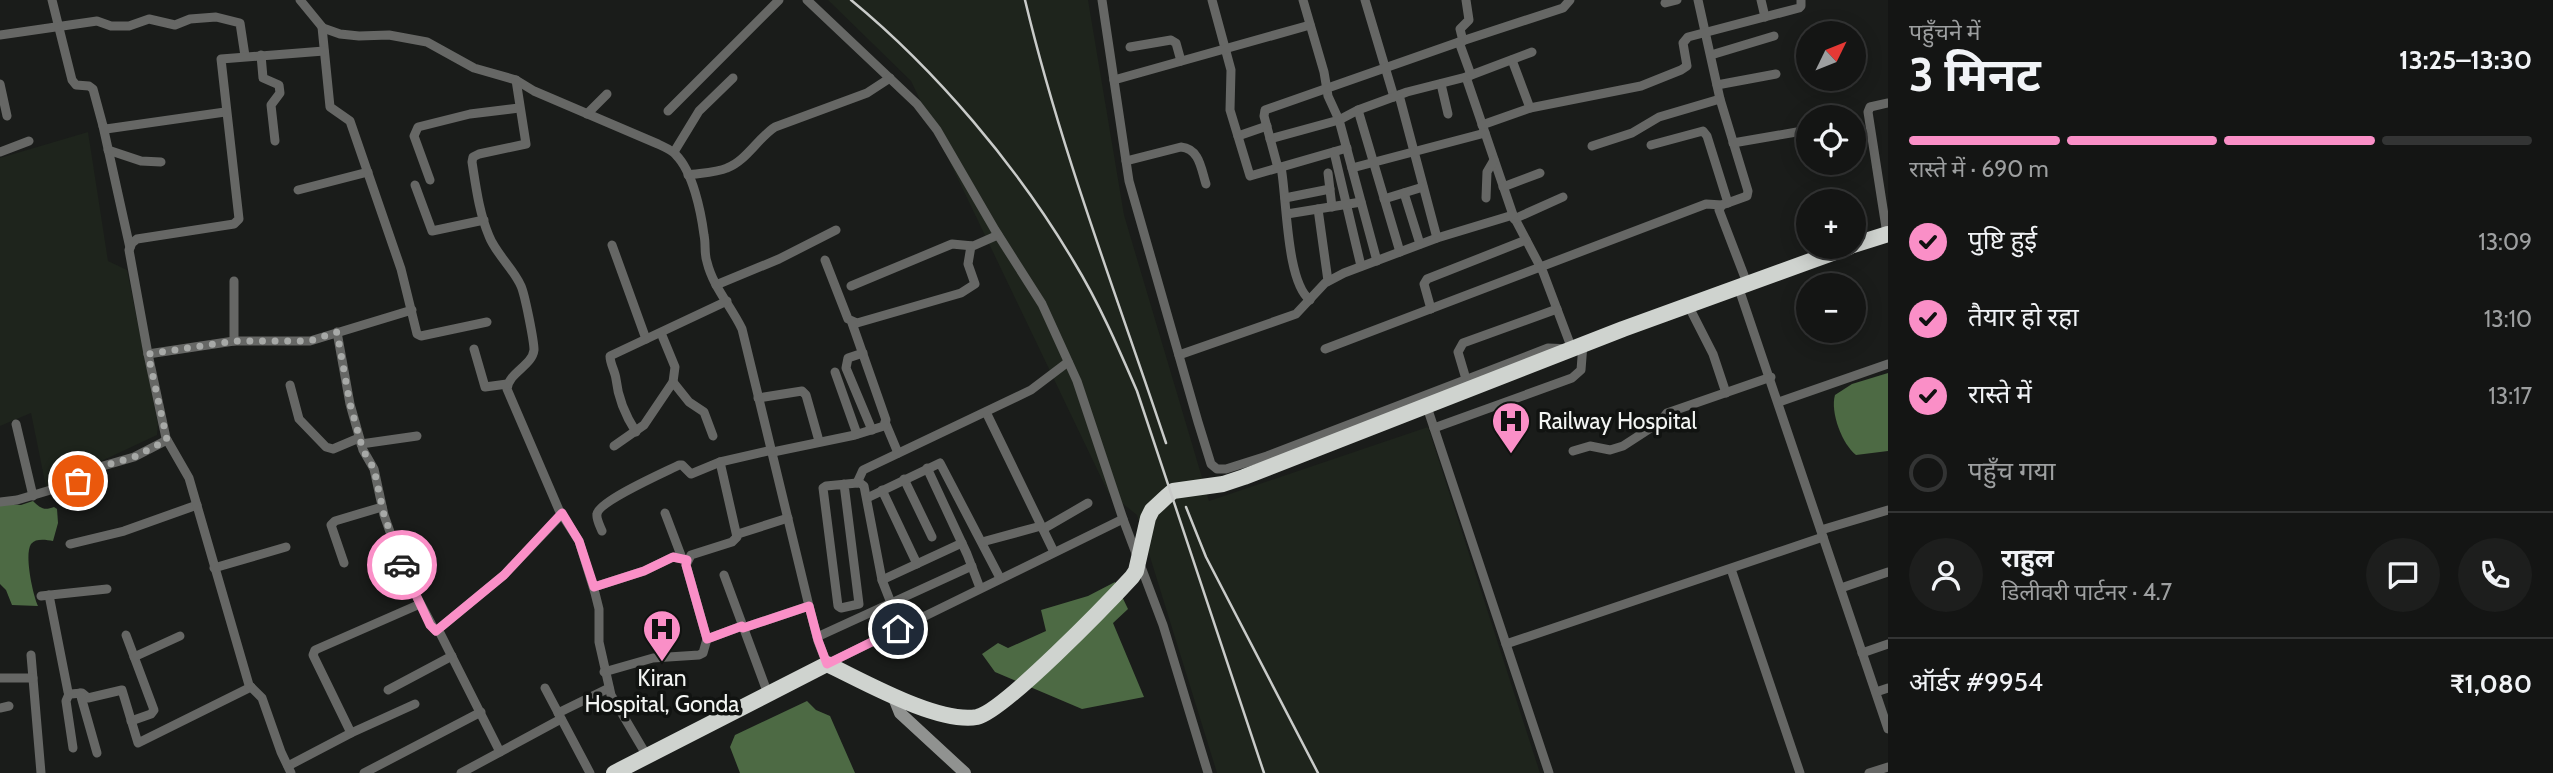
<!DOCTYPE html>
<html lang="hi">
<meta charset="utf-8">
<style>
:root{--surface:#141514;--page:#1d1e1d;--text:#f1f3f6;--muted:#9d9fa0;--line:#333434;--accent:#fa8fc7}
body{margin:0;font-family:Cabin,"Noto Sans Devanagari",sans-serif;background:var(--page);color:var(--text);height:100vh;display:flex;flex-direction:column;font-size:26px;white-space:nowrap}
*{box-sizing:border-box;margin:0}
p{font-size:23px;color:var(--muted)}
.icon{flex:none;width:38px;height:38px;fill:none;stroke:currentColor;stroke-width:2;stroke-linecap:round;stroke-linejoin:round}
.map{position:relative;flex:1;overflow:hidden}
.panel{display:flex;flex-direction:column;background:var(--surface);width:665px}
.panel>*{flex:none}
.needle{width:46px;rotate:47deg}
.tools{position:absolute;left:1796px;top:21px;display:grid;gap:14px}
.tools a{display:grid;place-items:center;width:70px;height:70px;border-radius:50%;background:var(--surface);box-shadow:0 4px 18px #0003,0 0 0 2px var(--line);font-size:35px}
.pin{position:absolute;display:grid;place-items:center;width:60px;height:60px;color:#fff;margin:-30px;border:4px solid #fff;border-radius:50%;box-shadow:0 2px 7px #0007}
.courier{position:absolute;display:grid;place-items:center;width:70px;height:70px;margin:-35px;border:5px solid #fa8fc7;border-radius:50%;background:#fff;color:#222;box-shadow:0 2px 9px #0007}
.summary em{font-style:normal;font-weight:700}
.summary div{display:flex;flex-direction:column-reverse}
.summary{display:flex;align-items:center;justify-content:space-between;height:119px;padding:0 21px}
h1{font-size:46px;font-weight:700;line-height:52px}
.bar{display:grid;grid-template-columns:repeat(4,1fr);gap:10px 7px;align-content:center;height:84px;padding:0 21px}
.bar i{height:9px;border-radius:5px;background:var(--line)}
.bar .selected{background:var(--accent)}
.bar p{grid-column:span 4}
.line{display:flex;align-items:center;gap:18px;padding:0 21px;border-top:2px solid var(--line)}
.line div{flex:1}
.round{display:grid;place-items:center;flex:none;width:74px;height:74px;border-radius:37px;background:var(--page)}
ol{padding:0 21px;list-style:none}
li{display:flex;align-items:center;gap:21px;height:77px}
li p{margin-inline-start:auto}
li .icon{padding:7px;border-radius:50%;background:var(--accent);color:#111;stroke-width:4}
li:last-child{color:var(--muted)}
li i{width:38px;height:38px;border:4px solid var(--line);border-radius:50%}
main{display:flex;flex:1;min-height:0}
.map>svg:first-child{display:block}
.built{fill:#1e241c}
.water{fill:#4d6a44}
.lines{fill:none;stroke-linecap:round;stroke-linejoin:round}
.street{stroke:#666765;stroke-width:9}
.secondary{stroke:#909290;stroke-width:12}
.highway{stroke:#cfd3cf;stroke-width:16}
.rail{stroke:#c9cbc9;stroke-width:2.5}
.done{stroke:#a7a9a7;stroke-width:7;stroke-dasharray:0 12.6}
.route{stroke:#fa8fc7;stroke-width:9}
.labels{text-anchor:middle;stroke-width:7;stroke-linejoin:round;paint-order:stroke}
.poi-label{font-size:23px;fill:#f3f5f3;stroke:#111311;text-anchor:start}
</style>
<main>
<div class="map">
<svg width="1888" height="773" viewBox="0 0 1888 773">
<rect width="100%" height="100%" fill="#1a1c1a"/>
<g class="built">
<path d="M 828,0 L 1088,0 L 1124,215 L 1209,501 L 1428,427 L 1540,773 L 1217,773 L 1137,515 L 1108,492 L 911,81 Z"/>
<path d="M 88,132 L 108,261 L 127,270 L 158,424 L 157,435 L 46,487 L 31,413 L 0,426 L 0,158 Z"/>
</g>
<g class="water">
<path d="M 1888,373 L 1888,451 L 1856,455 C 1842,444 1830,412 1835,395 L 1852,384 Z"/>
<path d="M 33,501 C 40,508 44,511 54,507 L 57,509 L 58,523 L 53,541 C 46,540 36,538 31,544 C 24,555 33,595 38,606 L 12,605 L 6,590 L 0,584 L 0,504 L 21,505 Z"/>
<path d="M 1115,582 L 1128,609 L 1113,623 L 1144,697 L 1082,709 L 995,672 L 982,654 L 998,643 L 1008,648 L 1046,631 L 1041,610 L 1088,596 Z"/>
<path d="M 807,701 L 816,710 L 830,716 L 855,773 L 740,773 L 730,747 L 735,735 Z"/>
</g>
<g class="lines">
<g class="street">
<path d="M 52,0 L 72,80 L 76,85 L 89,86 L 93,89 L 103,126 L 106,129 L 225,112"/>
<path d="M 300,0 L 323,28 L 340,34 L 359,36 L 389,35 L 427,42 L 474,68 L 516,80 L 534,91 L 658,144 C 664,147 672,150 676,155 C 693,172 701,212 704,235 C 706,244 704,254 707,262 C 713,287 731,306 742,329 L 809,606 L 818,641 L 827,664 L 1123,519"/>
<path d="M 807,0 L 917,104 L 937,130 L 995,230 L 1042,304 L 1077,381 L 1123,519 L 1163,625 L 1208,773"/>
<path d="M 1102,0 L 1129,181 L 1198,422 L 1211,464 L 1217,469 L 1226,469 L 1267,456 L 1548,348 L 1572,349 L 1543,272 L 1513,215 L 1466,77"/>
<path d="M 1212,0 L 1231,70 L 1230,110 L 1250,176 L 1347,148"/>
<path d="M 1303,0 L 1324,72 L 1328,96 L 1339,120 L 1377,261"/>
<path d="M 1365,0 L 1394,97"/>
<path d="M 1698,0 L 1720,99 L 1748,191 L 1747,196 L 1722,205 L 1719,210 L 1747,283"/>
<path d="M 1761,0 L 1765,17"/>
<path d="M 1665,3 L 1677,0"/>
<path d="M 322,27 L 330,107 L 350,121 L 401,269 L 417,334 L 421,336 L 487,322"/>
<path d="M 0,35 L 97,21 L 111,26 L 129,26 L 149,19 L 175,25 L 190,19 L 216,17 L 240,23 L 245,56"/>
<path d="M 1463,41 L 1460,29 L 1469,20 L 1466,0"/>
<path d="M 1459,42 L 1563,8 L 1570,0"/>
<path d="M 1130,47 L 1171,40 L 1176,43 L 1181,61"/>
<path d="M 261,55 L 263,78 L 279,85 L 280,93 L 271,105 L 275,141"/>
<path d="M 1711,55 L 1774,36"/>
<path d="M 1512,60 L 1530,108"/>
<path d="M 516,80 L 526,144 L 479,154 L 473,157 L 472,162 C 476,187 479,212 489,236 C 496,254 513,268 521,286 C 525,295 534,341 534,350 C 532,366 509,372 507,389 L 559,510 L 579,541 L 595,593 L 599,609 L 599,642 L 611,695 L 647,756"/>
<path d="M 1114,80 L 1310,25"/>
<path d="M 0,84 L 7,116"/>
<path d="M 1441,84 L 1448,114"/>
<path d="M 1717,85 L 1776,74"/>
<path d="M 1399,95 L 1437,238"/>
<path d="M 1358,110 L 1400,252"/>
<path d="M 668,111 L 779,0"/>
<path d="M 587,114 L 607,94"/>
<path d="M 1482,125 L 1530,108 L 1641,86 L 1681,70 L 1687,66 L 1683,43 L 1688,37 L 1799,8 L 1801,6 L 1801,0"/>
<path d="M 103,126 L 130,248"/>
<path d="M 1238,136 L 1267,126"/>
<path d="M 1270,139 L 1339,120 L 1358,110 L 1407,92 L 1466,77 L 1532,52"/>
<path d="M 1733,143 L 1808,130"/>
<path d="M 1651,145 L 1703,131 L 1707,136 L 1728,203"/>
<path d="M 1592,146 L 1632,133 L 1659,117 L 1720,99"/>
<path d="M 108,150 L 141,161 L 161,162"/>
<path d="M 0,152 L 29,141"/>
<path d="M 674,152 L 699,111 L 733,78"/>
<path d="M 1334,152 L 1361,266"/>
<path d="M 1126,161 L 1181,147 C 1200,149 1201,169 1206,184"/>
<path d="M 1281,167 C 1287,198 1286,282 1310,300"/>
<path d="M 1278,168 L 1264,116 L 1265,110 L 1459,42 L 1471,75"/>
<path d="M 1352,168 L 1485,133"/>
<path d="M 1328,173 L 1332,207"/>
<path d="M 688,175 C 700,173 716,173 727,168 C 746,161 758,138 775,127 L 867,93 L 890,78"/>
<path d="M 430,180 L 414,136 L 418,127 L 470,114 L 519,108"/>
<path d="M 415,185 L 432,231 L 484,220"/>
<path d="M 1503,187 L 1540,173"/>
<path d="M 298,190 L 368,172"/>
<path d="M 1404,193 L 1420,244"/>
<path d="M 1285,198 L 1330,189"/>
<path d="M 1486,198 L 1487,172 L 1494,160"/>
<path d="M 1384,199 L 1423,187"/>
<path d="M 1318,209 L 1328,281"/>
<path d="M 1287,214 L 1361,202"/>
<path d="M 1514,219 L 1563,197"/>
<path d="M 1887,234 L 1868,112 L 1870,107 L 1888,103"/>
<path d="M 612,245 L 646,339"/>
<path d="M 825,260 L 848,319 L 857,323 L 961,293 L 975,284 L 968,264 L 971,246"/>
<path d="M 234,281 L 234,341"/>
<path d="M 716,285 L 779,259 L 836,230"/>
<path d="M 851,286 L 952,244 L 973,246 L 998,235"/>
<path d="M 1738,286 L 1888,729"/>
<path d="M 1688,305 L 1713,354 L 1726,393"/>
<path d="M 1431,309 L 1424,284 L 1427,279 L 1526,240"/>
<path d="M 337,332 L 350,404 L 363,450 L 374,469 L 384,515 L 406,577 L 434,629 L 436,631 L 504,575 L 562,514"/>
<path d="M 474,349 L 485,387 L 507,384"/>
<path d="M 1325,349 L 1706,204 L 1722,205"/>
<path d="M 863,353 L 848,358 L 846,368 L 872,430"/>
<path d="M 148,354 L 234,341 L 310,341 L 412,310"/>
<path d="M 1179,355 L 1296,314 L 1325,283 L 1344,273 L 1437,238 L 1513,215"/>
<path d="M 835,372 L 857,434"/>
<path d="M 1466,379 L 1458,352 L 1463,343 L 1557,309"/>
<path d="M 673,382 L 689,402 L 704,412 L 713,436"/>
<path d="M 290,385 L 299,419 L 326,447 L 333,449 L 359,438"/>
<path d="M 758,398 L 802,391 L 806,395 L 819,441"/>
<path d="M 1779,402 L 1888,364"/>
<path d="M 1426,404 L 1549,773"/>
<path d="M 986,412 L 1054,552"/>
<path d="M 885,422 L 898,453"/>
<path d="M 16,424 L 33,496"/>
<path d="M 1434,428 L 1572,378 L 1581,370 L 1583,344"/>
<path d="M 636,432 C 625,415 618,398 616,379 C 615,371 610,364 610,356 L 727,301"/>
<path d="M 361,444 L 417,436"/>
<path d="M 614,446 L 644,425 L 673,382 L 675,367 L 661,333"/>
<path d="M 1573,451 L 1590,446 L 1610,450 L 1623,446 L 1660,422 L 1667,413 L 1771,377"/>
<path d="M 773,452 L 855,435 L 884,426 L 886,420 L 852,323"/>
<path d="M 927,468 L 967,554 L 980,588"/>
<path d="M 904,479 L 932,537"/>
<path d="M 857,483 L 863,470 L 1031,390 L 1068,362"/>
<path d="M 844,484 L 859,604 L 841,608 L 838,606 L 823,488 L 826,486 L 857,483 L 860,483 L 864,486 L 882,580 L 891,603"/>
<path d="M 882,490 L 917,564"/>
<path d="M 867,498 L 940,463 L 1000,578"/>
<path d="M 0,502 L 17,500 L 74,483 L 96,468 L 134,457 L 167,440"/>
<path d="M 665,513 L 682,558"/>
<path d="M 1043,529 L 1088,503"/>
<path d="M 1821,530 L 1888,510"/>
<path d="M 602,531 C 600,526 596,519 597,514 C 599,501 665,472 679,465 L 682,465 L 691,474 L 720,462 L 772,450"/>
<path d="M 738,534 L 788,518"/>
<path d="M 982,542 L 1041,526"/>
<path d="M 70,544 L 124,531 L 197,505"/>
<path d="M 344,563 L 331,525 L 335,521 L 382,507"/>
<path d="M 214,568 L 286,547"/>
<path d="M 1731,569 L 1800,773"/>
<path d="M 724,575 L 768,694"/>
<path d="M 882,580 L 962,543"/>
<path d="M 594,587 L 644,571 L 673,557 L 687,560"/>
<path d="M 1841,588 L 1888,572"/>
<path d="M 49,595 L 68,692 L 71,694 L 82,693 L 88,698 L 122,690 L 138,743 L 251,687"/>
<path d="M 41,596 L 107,589"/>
<path d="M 743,628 L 809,606"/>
<path d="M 438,629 L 500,752"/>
<path d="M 126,635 L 154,710 L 151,714 L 131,721"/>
<path d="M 817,637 L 972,566"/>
<path d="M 707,639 L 686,565 L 691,555 L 732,542 L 737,537 L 720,462"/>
<path d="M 1506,644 L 1823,537"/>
<path d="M 1862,653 L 1888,644"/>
<path d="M 31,655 L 41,773"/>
<path d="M 134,657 L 180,636"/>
<path d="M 604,672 L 653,658 L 699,655 L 703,653 L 707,639 L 742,626"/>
<path d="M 0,678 L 33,678"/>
<path d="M 545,688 L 590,773"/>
<path d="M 388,690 L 452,656"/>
<path d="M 1876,692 L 1888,688"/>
<path d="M 80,693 L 97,753"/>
<path d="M 69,694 L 66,701 L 73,748"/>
<path d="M 0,708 L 9,706"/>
<path d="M 558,713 L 609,688"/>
<path d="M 351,733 L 313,655 L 315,650 L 420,604"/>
<path d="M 288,766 L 351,733 L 415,704"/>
<path d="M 291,773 L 281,752 L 262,698 L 249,685 L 189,478 L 166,438 L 148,354 L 129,250 L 132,243 L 137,239 L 234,224 L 239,219 L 221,59 L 324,51"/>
<path d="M 364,773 L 481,712"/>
<path d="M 461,773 L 561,719"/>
<path d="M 1869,773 L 1888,767"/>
</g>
<path class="secondary" d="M 894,698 L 900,713 L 965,773"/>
<g class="highway">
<path d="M 1853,245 L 1888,234"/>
<path d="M 614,773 L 827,664 C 863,681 938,724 977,717 C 1004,711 1109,602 1132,577 L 1136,571 L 1148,518 L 1152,510 L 1166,497 L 1173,491 L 1223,484 L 1244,477 L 1623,329 L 1849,247"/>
</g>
<g class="rail">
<path d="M 851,0 C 936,70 1018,167 1074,262 C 1099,303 1118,347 1137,391 L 1264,773"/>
<path d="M 1025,0 C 1061,151 1117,296 1166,443"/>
<path d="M 1186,507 L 1206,557 L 1318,773"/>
</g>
</g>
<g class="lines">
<path class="done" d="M 78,481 L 96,468 L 134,457 L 167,440 L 148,354 L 234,341 L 310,341 L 337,332 L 350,404 L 363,450 L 374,469 L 384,515 L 402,565"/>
<path class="route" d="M 402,565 L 430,625 L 436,631 L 504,575 L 562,513 L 579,541 L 594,587 L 644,571 L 673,557 L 687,560 L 686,565 L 707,639 L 742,626 L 743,628 L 809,606 L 818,640 L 827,664 L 898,629"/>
</g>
<defs>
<symbol id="hospital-pin" viewBox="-11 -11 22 30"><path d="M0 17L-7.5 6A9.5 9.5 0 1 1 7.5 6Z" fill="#fa8fc7" stroke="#111311"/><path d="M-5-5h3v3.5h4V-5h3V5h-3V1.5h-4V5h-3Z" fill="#111"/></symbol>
</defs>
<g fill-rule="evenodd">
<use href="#hospital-pin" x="1489" y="399" width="44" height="60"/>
<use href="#hospital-pin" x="640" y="607" width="44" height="60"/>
</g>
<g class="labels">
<g class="poi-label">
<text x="1538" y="429">Railway Hospital</text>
<text x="662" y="686" text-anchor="middle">Kiran<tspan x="662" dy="26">Hospital, Gonda</tspan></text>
</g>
</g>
</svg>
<div class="tools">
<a><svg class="needle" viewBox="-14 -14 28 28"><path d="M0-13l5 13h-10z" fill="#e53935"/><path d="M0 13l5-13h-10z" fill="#9d9fa0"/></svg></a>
<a><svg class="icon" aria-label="locate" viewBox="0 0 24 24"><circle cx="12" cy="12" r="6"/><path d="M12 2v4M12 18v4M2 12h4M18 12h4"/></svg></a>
<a>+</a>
<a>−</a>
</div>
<div class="pin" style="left:78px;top:481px;background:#ea580c"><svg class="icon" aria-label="bag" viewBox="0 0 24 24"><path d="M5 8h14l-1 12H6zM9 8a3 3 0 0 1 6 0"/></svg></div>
<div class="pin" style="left:898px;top:629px;background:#1f2937"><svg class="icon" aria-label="home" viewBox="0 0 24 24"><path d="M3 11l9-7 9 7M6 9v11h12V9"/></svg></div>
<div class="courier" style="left:402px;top:565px"><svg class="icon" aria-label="car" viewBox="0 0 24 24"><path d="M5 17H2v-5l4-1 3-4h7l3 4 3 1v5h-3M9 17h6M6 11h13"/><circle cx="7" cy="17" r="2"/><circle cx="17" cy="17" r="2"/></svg></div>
</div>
<section class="panel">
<div class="summary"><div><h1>3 मिनट</h1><p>पहुँचने में</p></div><em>13:25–13:30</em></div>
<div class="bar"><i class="selected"></i><i class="selected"></i><i class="selected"></i><i></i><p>रास्ते में · 690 m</p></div>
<ol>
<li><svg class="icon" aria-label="check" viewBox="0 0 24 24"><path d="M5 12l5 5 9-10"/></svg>पुष्टि हुई<p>13:09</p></li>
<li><svg class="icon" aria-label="check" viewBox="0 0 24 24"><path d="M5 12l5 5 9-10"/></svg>तैयार हो रहा<p>13:10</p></li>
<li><svg class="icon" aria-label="check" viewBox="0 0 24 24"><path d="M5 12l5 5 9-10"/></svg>रास्ते में<p>13:17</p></li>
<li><i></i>पहुँच गया</li>
</ol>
<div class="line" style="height:126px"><a class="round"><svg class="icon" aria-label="person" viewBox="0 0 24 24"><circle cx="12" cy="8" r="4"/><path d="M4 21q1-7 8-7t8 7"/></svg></a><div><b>राहुल</b><p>डिलीवरी पार्टनर · 4.7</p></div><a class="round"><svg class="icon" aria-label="chat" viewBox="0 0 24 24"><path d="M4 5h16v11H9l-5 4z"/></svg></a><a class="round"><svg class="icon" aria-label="phone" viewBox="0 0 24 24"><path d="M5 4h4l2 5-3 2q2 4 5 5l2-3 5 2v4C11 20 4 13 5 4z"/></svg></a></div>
<div class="line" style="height:91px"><div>ऑर्डर #9954</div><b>₹1,080</b></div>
</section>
</main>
